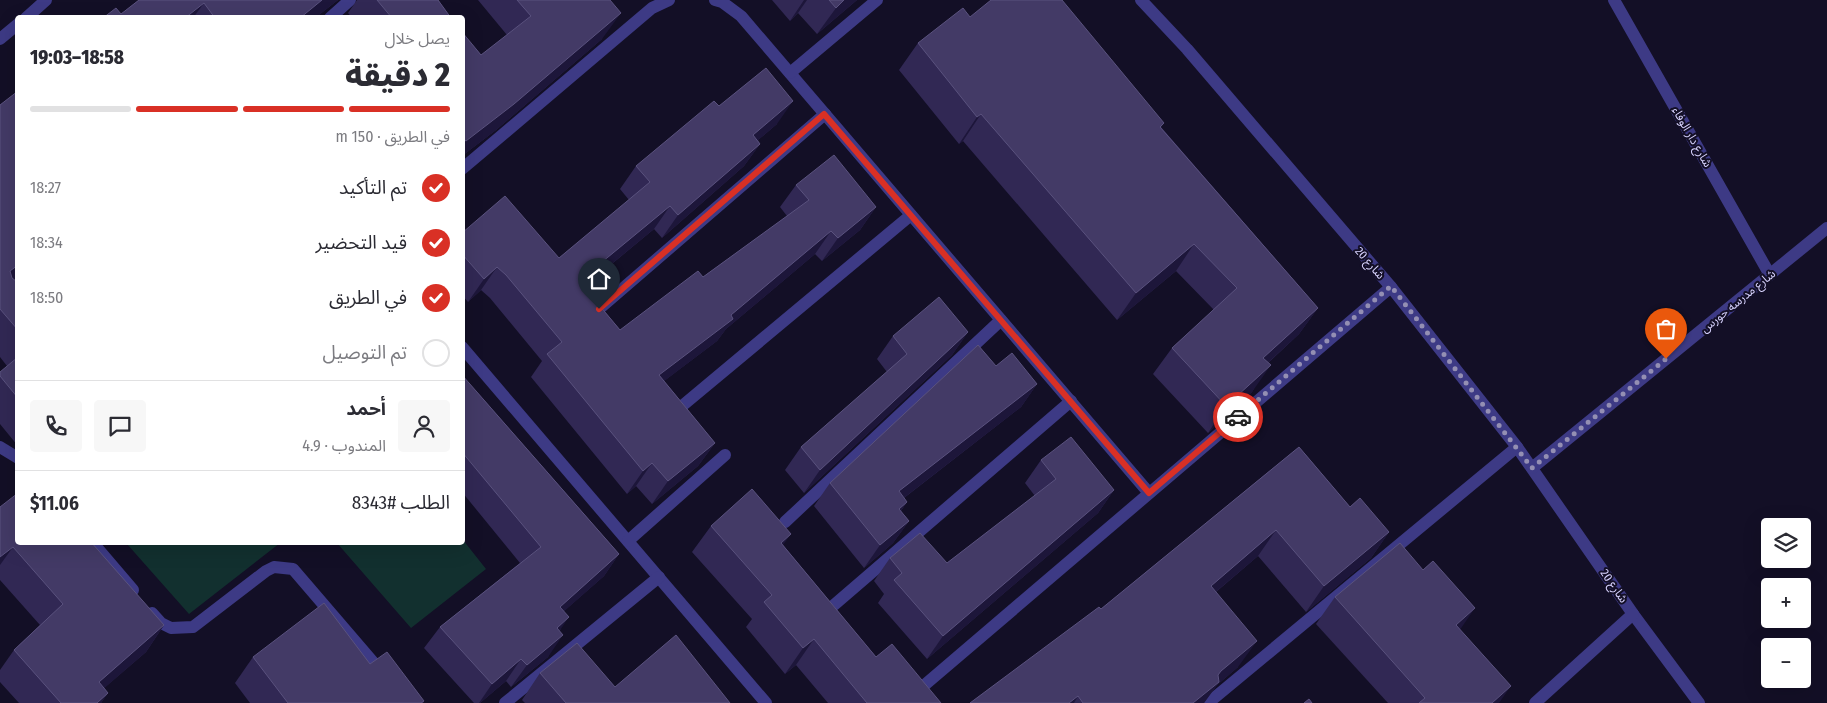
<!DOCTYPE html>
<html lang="ar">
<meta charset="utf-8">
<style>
:root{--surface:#fff;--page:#f7f7f7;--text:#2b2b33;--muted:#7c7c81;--line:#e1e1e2;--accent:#d93025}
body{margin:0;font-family:"Fira Sans Condensed","Noto Sans Arabic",sans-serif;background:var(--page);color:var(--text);direction:rtl;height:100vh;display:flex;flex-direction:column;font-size:19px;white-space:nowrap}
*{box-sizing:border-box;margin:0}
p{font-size:16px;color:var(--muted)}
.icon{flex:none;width:28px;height:28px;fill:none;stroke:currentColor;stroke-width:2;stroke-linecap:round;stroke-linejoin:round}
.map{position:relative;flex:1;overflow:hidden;direction:ltr}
.panel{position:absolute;left:15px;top:15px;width:450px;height:530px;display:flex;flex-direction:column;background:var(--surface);border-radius:5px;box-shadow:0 5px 20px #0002;direction:rtl}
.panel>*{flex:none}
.buttons{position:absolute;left:1761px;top:518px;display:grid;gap:10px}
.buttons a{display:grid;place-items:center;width:50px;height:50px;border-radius:5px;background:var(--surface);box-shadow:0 5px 20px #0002;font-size:25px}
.pin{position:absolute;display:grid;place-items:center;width:42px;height:42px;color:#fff;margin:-51px -21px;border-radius:50% 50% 50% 0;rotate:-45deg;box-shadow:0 0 5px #0007}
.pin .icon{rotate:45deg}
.courier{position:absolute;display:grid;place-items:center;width:50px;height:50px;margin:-25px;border:4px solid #d93025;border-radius:50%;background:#fff;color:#222;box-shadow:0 1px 6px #0007}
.overview em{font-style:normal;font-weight:800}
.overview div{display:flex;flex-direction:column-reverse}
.overview{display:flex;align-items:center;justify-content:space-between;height:85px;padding:0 15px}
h1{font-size:32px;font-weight:800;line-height:38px}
.bar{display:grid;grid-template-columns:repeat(4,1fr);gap:8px 5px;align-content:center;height:60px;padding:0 15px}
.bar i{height:6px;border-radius:4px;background:var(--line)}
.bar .selected{background:var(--accent)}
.bar p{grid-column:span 4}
.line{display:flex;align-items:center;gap:12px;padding:0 15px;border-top:1px solid var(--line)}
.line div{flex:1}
.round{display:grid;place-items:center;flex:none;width:52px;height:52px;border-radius:5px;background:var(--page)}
ol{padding:0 15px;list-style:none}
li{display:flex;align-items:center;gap:15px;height:55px}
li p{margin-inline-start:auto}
li .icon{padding:5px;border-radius:50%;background:var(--accent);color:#fff;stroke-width:4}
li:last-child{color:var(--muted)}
li i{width:28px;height:28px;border:2px solid var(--line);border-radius:50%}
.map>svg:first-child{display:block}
.green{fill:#12302f}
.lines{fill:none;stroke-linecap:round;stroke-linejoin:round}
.minor{stroke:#3d3a85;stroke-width:12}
.wall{fill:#312854}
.shaded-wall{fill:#1d163a}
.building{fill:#433a66;stroke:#5a527e}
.done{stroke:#948fb3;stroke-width:5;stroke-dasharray:0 9}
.route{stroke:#d93025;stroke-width:6}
.labels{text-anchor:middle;stroke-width:4;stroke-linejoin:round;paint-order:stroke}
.street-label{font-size:12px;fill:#d9d4ff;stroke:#130f26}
</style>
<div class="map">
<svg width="1827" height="703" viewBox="0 0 1827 703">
<rect width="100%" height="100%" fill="#130f26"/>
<g class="green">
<path d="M 463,540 L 486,569 L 411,628 L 337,543 L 462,542 Z"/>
<path d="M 129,543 L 129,542 L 280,543 L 189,614 L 127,544 Z"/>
</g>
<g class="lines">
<g class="minor">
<path d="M 715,0 L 722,2 L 741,16 L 1149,493"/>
<path d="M 1141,0 L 1187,49 L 1391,287 L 1517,447 L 1633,614 L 1699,703"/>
<path d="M 1614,0 L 1770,275"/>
<path d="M 26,18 L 46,0"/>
<path d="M 330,18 L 350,0"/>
<path d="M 0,39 L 18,24"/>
<path d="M 790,73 L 877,0"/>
<path d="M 462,169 L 652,8 L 669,0"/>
<path d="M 599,309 L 825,114"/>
<path d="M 462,347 L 766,703"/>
<path d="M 682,406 L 911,215"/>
<path d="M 0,447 L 18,458"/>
<path d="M 1532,468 L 1827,228"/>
<path d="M 785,522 L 1001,320"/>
<path d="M 628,541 L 725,455"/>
<path d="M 92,542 L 133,590"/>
<path d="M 834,605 L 1071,401"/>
<path d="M 152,613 L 161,623 L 171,628 L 193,627 L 266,571 L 274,567 L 293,569 L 384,675"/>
<path d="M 914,694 L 1391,287"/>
<path d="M 505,703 L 659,577"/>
<path d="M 1208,703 L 1517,447"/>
<path d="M 1535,703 L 1633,614"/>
</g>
</g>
<g class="wall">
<path d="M 139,0 L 338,0 L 315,18 L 103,18 L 121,14 Z"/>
<path d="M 357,0 L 438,0 L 451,18 L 352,18 L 348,13 Z"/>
<path d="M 478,0 L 610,0 L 602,39 L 496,130 L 462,156 L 462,32 L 481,55 L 507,35 Z"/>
<path d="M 772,0 L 857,0 L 817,34 L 798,13 L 790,21 Z"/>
<path d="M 970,17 L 1164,123 L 1161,127 L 1318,308 L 1299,334 L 1268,363 L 1252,392 L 1208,433 L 1153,374 L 1172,348 L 1214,310 L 1176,271 L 1117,320 L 963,141 L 959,144 L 899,70 L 918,43 Z"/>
<path d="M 18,91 L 18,276 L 13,279 L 16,281 L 18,281 L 18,446 L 0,424 L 0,372 L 7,366 L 0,357 L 0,105 Z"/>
<path d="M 719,106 L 777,124 L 758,140 L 760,144 L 744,166 L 662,238 L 654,229 L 584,287 L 620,330 L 703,277 L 787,216 L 780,207 L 796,185 L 876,207 L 860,230 L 822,261 L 815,254 L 726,329 L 717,341 L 664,381 L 715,443 L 698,466 L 652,504 L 636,486 L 627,494 L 531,377 L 542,361 L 490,298 L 481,290 L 468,302 L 462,295 L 462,233 L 559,258 L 629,200 L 620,189 L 636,166 Z"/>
<path d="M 968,332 L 952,355 L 804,493 L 785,470 L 801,447 L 887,372 L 877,359 L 893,336 Z"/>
<path d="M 996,366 L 1037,384 L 1021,407 L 904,498 L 907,502 L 901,511 L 909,521 L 893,543 L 864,568 L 814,506 L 830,483 Z"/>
<path d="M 462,375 L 619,554 L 604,576 L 564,611 L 560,631 L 548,657 L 511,687 L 506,681 L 480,703 L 474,703 L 424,648 L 440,627 L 520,563 L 462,492 Z"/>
<path d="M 1299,447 L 1350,507 L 1389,532 L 1371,558 L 1306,612 L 1258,556 L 1216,592 L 1238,667 L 1217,685 L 1204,703 L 970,703 L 1101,609 Z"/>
<path d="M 1041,460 L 1114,490 L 1098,513 L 927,659 L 878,603 L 884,594 L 874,581 L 890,558 L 947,563 L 1035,496 L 1025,483 Z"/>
<path d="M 0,507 L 164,625 L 146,652 L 104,688 L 108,693 L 101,703 L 19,703 L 0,682 L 0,670 L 14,650 L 40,625 L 0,580 Z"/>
<path d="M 711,526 L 783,545 L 876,657 L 941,703 L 828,703 L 796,665 L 785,674 L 746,627 L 752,619 L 692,552 Z"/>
<path d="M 1335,597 L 1460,630 L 1499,703 L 1388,703 L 1316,624 Z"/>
<path d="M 253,657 L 370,664 L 424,701 L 423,703 L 250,703 L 235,683 Z"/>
<path d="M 540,673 L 615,687 L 730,703 L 525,703 L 522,700 Z"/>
</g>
<g class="shaded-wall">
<path d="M 322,0 L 338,0 L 315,18 L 300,18 Z"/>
<path d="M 804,0 L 807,0 L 798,13 L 790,21 Z"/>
<path d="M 844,0 L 857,0 L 817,34 L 836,8 Z"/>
<path d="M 204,3 L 193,18 L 185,18 Z"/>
<path d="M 621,13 L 602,39 L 496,130 L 462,156 L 462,146 L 466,141 Z"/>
<path d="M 793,101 L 777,124 L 737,158 L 753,135 Z"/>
<path d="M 981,114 L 963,141 L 959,144 L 977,117 Z"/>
<path d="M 760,144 L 744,166 L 662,238 L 678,215 Z"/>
<path d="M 670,206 L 654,229 L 563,304 L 579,281 Z"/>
<path d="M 876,207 L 860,230 L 822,261 L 838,238 Z"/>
<path d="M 831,231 L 815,254 L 726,329 L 717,341 L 643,397 L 659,375 L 731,315 Z"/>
<path d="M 1194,244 L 1176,271 L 1117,320 L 1136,293 Z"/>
<path d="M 18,265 L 18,276 L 0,290 L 10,271 Z"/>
<path d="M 497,267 L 481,290 L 468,302 L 484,279 Z"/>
<path d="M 1318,308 L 1299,334 L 1245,384 L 1263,358 Z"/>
<path d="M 968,332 L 952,355 L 804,493 L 820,470 Z"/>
<path d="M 1271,365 L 1252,392 L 1208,433 L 1226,406 Z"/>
<path d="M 1037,384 L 1021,407 L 883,514 L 899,491 Z"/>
<path d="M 715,443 L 698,466 L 652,504 L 668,481 Z"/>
<path d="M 652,463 L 636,486 L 627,494 L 643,471 Z"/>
<path d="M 1114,490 L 1098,513 L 927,659 L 943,636 Z"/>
<path d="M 907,502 L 891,525 L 899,509 Z"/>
<path d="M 909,521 L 893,543 L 864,568 L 880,545 Z"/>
<path d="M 1276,530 L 1258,556 L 1192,612 L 1211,586 Z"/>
<path d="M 1389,532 L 1371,558 L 1306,612 L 1324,586 Z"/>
<path d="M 791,534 L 773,559 L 781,543 Z"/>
<path d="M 13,547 L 0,565 L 0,557 Z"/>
<path d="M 619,554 L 604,576 L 544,629 L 560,607 Z"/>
<path d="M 1475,608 L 1457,634 L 1456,625 Z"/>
<path d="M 569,617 L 554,639 L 557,628 Z"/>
<path d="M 164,625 L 146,652 L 87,703 L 99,682 Z"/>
<path d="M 563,635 L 548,657 L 511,687 L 527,665 Z"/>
<path d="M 814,639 L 796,665 L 785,674 L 803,648 Z"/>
<path d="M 1257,641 L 1238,667 L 1217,685 L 1204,703 L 1193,703 L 1221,671 Z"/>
<path d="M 521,659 L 506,681 L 480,703 L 479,703 L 492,684 Z"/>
<path d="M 1511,686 L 1499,703 L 1492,703 Z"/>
<path d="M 108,693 L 101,703 L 97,703 Z"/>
<path d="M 1078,696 L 1074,703 L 1069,703 Z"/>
</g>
<g class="building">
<path d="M 139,0 L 322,0 L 300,18 L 215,18 L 204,3 L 185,18 L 103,18 L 116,8 L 121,14 Z"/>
<path d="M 377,0 L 438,0 L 451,18 L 392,18 Z"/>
<path d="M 517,0 L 610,0 L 621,13 L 514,104 L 466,141 L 463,138 L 462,139 L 462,32 L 481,55 L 531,16 Z"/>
<path d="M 829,0 L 844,0 L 836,8 Z"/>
<path d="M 991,0 L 1062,0 L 1164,123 L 1160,127 L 1318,308 L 1263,358 L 1271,365 L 1226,406 L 1172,348 L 1237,288 L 1194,244 L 1136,293 L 981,114 L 977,117 L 918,43 L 963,8 L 970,17 Z"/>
<path d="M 766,68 L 793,101 L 753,135 L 760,144 L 678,215 L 670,206 L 579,281 L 620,330 L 698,271 L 703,277 L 809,200 L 796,185 L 834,155 L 876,207 L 838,238 L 831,231 L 731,315 L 733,319 L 659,375 L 715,443 L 668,481 L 652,463 L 643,471 L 547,354 L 562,342 L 506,275 L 497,267 L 484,279 L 462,254 L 462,233 L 505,196 L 559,258 L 650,182 L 636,166 L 714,101 L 719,106 Z"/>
<path d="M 18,91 L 18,265 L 10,271 L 12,278 L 16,281 L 18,281 L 18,330 L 0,309 L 0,105 Z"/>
<path d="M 939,297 L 968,332 L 820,470 L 801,447 L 907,354 L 893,336 Z"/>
<path d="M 978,345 L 996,366 L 1012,353 L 1037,384 L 899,491 L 907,502 L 899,509 L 909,521 L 880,545 L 830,483 Z"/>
<path d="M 18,357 L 18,398 L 0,376 L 0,372 Z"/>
<path d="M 462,375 L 619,554 L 560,607 L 569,617 L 557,628 L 563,635 L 527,665 L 521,659 L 492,684 L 440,627 L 541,547 L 462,452 Z"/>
<path d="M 1071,437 L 1114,490 L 943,636 L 894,580 L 902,573 L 890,558 L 920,533 L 947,563 L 1056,479 L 1041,460 Z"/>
<path d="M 1299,447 L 1350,507 L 1360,498 L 1389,532 L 1324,586 L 1276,530 L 1211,586 L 1257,641 L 1221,671 L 1218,675 L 1219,682 L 1193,703 L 1083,703 L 1078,696 L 1069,703 L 970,703 L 1099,607 L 1101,609 Z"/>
<path d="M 752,489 L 791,534 L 781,543 L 876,657 L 892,644 L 941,703 L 867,703 L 814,639 L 803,648 L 764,602 L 772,595 L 711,526 Z"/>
<path d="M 18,493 L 18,542 L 91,542 L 164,625 L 99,682 L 108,693 L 97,703 L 61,703 L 14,650 L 63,604 L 13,547 L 0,557 L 0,507 Z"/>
<path d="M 1400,543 L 1423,570 L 1433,561 L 1475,608 L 1456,625 L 1511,686 L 1492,703 L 1419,703 L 1425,698 L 1335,597 Z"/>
<path d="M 324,603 L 370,664 L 387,652 L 424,701 L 421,703 L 288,703 L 253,657 Z"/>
<path d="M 676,635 L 730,703 L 566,703 L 540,673 L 577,643 L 615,687 Z"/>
<path d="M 1309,699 L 1312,703 L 1304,703 Z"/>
</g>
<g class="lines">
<path class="done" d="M 1238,417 L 1391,286 L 1532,468 L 1666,359"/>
<path class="route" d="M 599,309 L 824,114 L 1149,493 L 1238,417"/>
</g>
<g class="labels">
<g class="street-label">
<text transform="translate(1692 137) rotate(60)" y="4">شارع دار الوفاء</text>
<text transform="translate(1370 263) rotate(49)" y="4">شارع 20</text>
<text transform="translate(1738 301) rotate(-39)" y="4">شارع مدرسه حورس</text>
<text transform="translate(1614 586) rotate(55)" y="4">شارع 20</text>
</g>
</g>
</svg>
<div class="buttons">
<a><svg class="icon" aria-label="layers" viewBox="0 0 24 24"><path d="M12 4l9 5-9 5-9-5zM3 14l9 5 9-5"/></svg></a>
<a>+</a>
<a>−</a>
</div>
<div class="pin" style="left:1666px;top:359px;background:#ea580c"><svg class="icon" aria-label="bag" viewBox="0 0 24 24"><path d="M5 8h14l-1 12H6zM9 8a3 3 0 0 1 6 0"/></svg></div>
<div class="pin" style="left:599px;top:309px;background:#1f2937"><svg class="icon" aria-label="home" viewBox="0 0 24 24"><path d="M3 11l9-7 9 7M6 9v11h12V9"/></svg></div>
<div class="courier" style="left:1238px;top:417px"><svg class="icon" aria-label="car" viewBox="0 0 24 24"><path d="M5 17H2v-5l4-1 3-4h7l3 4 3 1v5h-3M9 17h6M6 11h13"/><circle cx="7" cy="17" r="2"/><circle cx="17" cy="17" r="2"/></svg></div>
<section class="panel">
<div class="overview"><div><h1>2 دقيقة</h1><p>يصل خلال</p></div><em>18:58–19:03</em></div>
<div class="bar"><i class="selected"></i><i class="selected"></i><i class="selected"></i><i></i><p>في الطريق · 150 m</p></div>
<ol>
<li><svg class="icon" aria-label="check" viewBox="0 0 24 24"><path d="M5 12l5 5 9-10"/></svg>تم التأكيد<p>18:27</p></li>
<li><svg class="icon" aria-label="check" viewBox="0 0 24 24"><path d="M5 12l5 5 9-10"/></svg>قيد التحضير<p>18:34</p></li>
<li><svg class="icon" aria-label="check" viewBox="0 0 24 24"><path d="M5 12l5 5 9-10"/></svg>في الطريق<p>18:50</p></li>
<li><i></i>تم التوصيل</li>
</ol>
<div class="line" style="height:90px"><a class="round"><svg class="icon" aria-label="person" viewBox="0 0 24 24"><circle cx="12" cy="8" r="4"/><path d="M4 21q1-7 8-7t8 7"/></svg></a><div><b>أحمد</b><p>المندوب · 4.9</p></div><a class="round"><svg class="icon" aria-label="chat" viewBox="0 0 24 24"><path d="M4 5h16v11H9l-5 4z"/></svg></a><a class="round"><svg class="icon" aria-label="phone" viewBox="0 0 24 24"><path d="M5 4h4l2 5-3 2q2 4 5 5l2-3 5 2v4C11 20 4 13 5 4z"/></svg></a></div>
<div class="line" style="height:65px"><div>الطلب #8343</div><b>$11.06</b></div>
</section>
</div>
